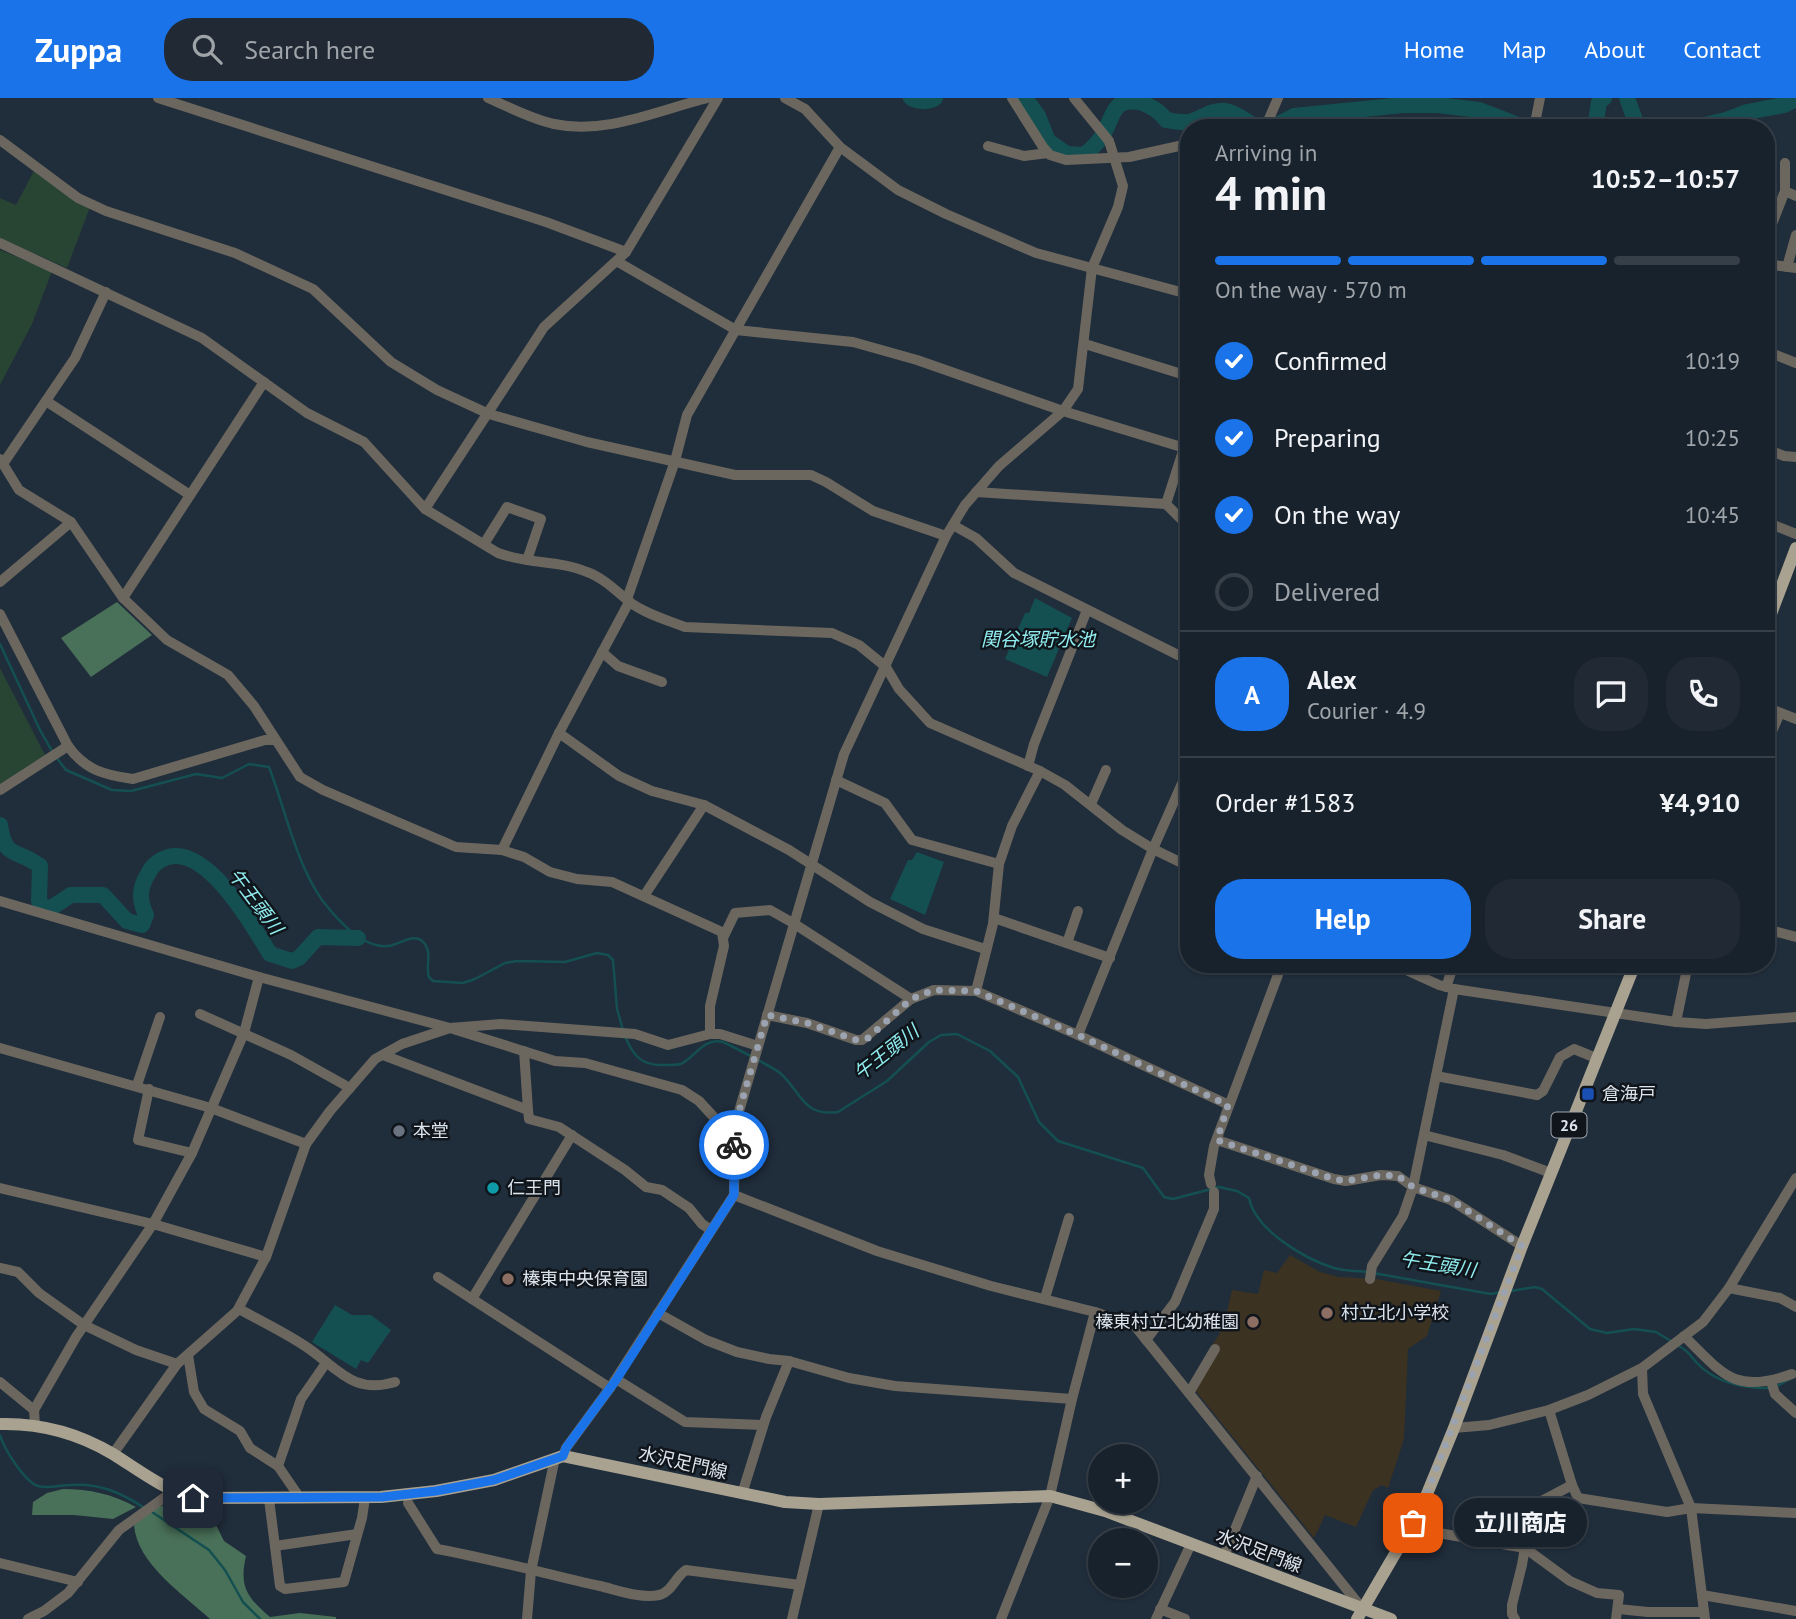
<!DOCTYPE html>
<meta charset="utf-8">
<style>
:root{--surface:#18222c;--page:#212a34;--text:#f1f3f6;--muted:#9fa4a9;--line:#363f48;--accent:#1a73e8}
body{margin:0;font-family:"PT Sans","Noto Sans JP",sans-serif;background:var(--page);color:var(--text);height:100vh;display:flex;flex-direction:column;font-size:26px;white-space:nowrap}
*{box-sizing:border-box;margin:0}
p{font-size:23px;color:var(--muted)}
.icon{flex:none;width:38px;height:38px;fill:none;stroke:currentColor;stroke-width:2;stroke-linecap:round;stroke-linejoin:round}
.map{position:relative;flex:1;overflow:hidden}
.details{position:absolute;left:1180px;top:21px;width:595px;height:854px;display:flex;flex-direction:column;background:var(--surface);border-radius:28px;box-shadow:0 2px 5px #0004,0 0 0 2px var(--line)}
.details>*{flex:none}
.buttons{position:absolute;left:1088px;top:1346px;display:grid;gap:14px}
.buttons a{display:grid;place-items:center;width:70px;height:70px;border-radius:50%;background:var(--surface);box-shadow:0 2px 5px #0004,0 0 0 2px var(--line);font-size:35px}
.pin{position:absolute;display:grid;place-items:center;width:60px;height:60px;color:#fff;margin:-30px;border-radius:14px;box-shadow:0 4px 10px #0006}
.courier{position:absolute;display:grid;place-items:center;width:70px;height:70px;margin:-35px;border:5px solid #1a73e8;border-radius:50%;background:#fff;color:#222;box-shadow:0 2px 9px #0007}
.bubble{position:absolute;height:49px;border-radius:24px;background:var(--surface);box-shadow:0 2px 5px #0004,0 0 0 2px var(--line);font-size:23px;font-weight:800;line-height:49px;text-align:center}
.head em{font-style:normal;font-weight:800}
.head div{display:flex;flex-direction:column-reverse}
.head{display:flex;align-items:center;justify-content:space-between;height:119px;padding:0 35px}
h1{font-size:46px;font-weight:800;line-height:52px}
.bar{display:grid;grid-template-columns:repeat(4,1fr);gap:10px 7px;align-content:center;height:84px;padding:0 35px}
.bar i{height:9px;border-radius:5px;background:var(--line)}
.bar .active{background:var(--accent)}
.bar p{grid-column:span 4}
.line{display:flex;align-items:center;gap:18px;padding:0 35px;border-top:2px solid var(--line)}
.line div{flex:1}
.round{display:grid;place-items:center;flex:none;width:74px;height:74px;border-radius:28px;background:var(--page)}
ol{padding:0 35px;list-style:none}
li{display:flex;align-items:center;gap:21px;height:77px}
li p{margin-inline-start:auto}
li .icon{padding:7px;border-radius:50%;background:var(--accent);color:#fff;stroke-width:4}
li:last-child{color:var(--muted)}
li i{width:38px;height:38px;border:4px solid var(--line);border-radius:50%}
.cta{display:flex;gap:14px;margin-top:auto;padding:14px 35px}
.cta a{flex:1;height:80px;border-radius:28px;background:var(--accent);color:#fff;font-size:28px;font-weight:800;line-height:80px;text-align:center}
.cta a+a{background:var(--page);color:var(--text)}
header{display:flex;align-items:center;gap:42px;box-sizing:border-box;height:98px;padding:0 35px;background:var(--accent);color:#fff}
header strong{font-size:33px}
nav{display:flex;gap:38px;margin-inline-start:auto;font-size:24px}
.search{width:490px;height:63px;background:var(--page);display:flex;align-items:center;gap:18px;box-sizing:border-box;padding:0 24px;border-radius:28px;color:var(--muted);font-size:26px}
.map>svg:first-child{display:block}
.education{fill:#3c3222}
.green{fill:#284433}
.forest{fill:#497058}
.water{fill:#145052}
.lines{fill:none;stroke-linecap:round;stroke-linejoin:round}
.stream{stroke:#145052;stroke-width:2.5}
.river{stroke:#145052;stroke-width:16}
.minor{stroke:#6b675f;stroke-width:10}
.major{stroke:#a9a290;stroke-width:12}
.done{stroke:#9aa3af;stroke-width:7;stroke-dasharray:0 12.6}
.route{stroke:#1a73e8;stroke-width:9}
.transit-dot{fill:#1a4fb4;stroke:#0f151b;stroke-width:2.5}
.worship-dot{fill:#6b7280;stroke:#0f151b;stroke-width:2.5}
.culture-dot{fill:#0f9aa8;stroke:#0f151b;stroke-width:2.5}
.education-dot{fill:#8d6e63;stroke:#0f151b;stroke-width:2.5}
.labels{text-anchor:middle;stroke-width:5;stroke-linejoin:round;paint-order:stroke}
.shield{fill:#0f151b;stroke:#9ea5ae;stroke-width:2}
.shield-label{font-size:16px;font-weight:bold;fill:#dbe3ed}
.poi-label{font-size:18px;fill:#dbe3ed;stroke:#0f151b;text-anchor:start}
.street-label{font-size:18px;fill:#dbe3ed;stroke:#0f151b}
.water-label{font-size:19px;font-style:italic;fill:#90edef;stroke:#0f151b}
</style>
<header>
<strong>Zuppa</strong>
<div class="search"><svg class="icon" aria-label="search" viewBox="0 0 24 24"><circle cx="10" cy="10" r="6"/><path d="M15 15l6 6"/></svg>Search here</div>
<nav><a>Home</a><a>Map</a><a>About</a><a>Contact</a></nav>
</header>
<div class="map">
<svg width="1796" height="1521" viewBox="0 0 1796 1521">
<rect width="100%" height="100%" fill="#202d3b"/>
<path class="education" d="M 1290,1157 L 1320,1174 L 1339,1179 L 1376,1181 L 1441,1193 L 1427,1238 L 1408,1251 L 1404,1341 L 1388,1390 L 1382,1387 L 1373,1392 L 1356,1429 L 1325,1417 L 1314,1440 L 1195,1292 L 1211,1249 L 1223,1230 L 1232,1192 L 1258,1196 L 1264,1172 L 1277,1175 Z"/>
<g class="green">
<path d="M 34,73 L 90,109 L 67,170 L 0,140 L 0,100 L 16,107 Z"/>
<path d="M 0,152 L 52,173 L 32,226 L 0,287 Z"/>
<path d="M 0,570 L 45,657 L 0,686 Z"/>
</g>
<g class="forest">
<path d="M 117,504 L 152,537 L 91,579 L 61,540 Z"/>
<path d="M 63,1391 C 90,1391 112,1396 136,1409 L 113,1421 L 74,1417 L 32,1417 L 33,1404 L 47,1395 Z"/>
<path d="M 168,1407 L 194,1411 L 212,1419 L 224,1443 L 246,1458 C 239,1489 247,1499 270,1519 L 300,1515 L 336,1519 L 336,1521 L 210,1521 C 183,1496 137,1466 134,1427 L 156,1409 Z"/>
</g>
<g class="water">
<path d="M 1188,365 L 1188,403 L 1179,393 Z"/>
<path d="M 1035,500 L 1072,520 L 1047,579 L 1005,561 L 1025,515 L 1029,515 Z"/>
<path d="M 917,754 L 944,764 L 925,817 L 890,801 L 908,762 L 912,762 Z"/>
<path d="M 335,1207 L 352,1217 L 371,1217 L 391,1232 L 368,1265 L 361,1262 L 356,1271 L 312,1244 Z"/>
</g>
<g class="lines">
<g class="stream">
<path d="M 0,546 L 40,632 L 52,653"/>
<path d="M 56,659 L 66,672 L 112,692 L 131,693 L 196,676 L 222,680 L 249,666 L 269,669 C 286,713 298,776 330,812 C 344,828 364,850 388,848 C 400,847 417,831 426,848 C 432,858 425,869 429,879 L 433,883 L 463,885 L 475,881 L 505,865 L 517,863 L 565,864 L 597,855 L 608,857 L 613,862 L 617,911 L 623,932"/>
<path d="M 625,938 C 633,958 642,968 664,967 C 669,967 676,967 681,966 C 695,959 704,939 723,944 C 728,946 776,971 780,975 C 802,994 802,1019 838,1014 L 887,983 L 929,944 L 941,937 L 957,936 L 990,953 L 1018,979 L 1039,1024 L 1058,1043 L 1143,1070 L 1164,1099 L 1173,1101 L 1219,1089 L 1237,1093 L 1249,1100 C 1255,1132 1305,1161 1334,1170 C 1344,1173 1356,1173 1367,1174"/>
<path d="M 1373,1175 L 1491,1196 L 1501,1194"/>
<path d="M 1511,1193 L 1535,1189 L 1542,1191 L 1590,1231 L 1607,1235 L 1634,1231 L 1656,1234 L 1671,1243"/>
<path d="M 1677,1247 C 1687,1252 1690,1257 1697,1265 C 1715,1285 1746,1291 1771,1290"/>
<path d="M 1777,1288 L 1790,1281"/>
<path d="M 0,1337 C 4,1351 25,1384 38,1388 C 47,1391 61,1387 71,1387 C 100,1385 122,1395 146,1411"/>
<path d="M 152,1414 L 209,1452 L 225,1472 L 243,1504 L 260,1521"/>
</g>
<g class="river">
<path d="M 911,0 C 920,4 927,5 935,0"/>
<path d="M 1025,0 L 1038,18 L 1048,43 L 1067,56 L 1084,57 C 1093,50 1100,43 1105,33 C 1114,16 1113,0 1140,4 C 1151,8 1160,13 1166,22 C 1173,23 1182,25 1189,24 C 1201,21 1212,11 1226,13 C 1242,16 1248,29 1266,30"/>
<path d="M 1627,0 L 1638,30"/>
<path d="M 1271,30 L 1294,18 L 1403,7 L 1438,7 L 1479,12 L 1526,30"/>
<path d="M 1595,30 L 1599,4 L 1604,0"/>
<path d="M 1691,30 L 1726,22 L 1747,14 L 1784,7 L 1796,1"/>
<path d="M 0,727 C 5,762 16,750 40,768 L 39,803 L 43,809 L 51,810 L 71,797 L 103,797 L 127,823 L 142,827 L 146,817 C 139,802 139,790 148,776 C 152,767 159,762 168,759 C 208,748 253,828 270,856 L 292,863 L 299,860 L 318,839 L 358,840"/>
</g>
<g class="minor">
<path d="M 158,0 L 546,124 L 626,154"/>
<path d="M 488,0 C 509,9 531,21 554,26 C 607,37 658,12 708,0"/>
<path d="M 785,0 L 805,11 L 840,49 L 898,92 L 946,116 L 1036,155 L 1188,196"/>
<path d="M 1012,0 L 1043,49 L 1050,57 L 1066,62 L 1129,59 L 1188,46"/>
<path d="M 1265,30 L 1278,0"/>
<path d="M 1534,30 L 1540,0"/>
<path d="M 0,42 L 78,100 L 106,113 L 235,155 L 313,191 L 391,264 L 437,292 L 489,316 L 587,344 L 735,377 L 811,377 L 826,384 L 873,413 L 946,438"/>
<path d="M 988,48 L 1024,58 L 1048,55"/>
<path d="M 1785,93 L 1796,98"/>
<path d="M 1766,141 L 1785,93 L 1785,65"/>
<path d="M 0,145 L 202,240 L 307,315 L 364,344 L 425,411 L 498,455 C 527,466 559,462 587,474 C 604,480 617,494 631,505 C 646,516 667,522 685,529 L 832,535 L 859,547 L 886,569 L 899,591 L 930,625 L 1040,673 L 1065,687 L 1122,732 L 1153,751 L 1188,768"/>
<path d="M 618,164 L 736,232 L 853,244 L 917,262 L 1063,313 L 1188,351"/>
<path d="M 1766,166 L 1796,170"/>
<path d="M 1787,169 L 1796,137"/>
<path d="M 1085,246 L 1188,278"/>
<path d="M 1766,253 L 1796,265"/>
<path d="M 46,303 L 190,397"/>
<path d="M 1184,350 L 1166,406 L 1188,428"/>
<path d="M 1766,351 L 1784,358 L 1796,359"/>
<path d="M 0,361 L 19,392 L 71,424 L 123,500 L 167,542 L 228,577 L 254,608 L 300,679 L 323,692 L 456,749 L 502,752 L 524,759 L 550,774 L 577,781 L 612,784 L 722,834 L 724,848 L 710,908 L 710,936"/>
<path d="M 3,366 L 75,260 L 106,194"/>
<path d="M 976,394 L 1166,406"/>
<path d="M 425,411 L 544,229 L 626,154 L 718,0"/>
<path d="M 1766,424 L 1796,436"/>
<path d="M 953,427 L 976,440 L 1014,475 L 1188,562"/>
<path d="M 484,446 L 507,409 L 541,421 L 527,462"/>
<path d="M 0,484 L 71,424"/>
<path d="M 123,500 L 264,284"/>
<path d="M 627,501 L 675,363 L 687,317 L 840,49"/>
<path d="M 0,516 L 68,648 C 85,672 104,677 133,681 L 265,642 L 275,642"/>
<path d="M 602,554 L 618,568 L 662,584"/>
<path d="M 1766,609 L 1796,621"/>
<path d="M 559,635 L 619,678 L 652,693 L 704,707 L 789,752 L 870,804 L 923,831 L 985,851"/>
<path d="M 1766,647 L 1780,615"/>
<path d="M 1028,668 L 1034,646 L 1087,512"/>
<path d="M 836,682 L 885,705 L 912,742 L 999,766"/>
<path d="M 0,692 L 68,648"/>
<path d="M 1091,706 L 1106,672"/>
<path d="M 502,752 L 559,635 L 629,504"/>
<path d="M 644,798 L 704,707"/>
<path d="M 0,803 L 259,879 L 450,930 L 555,963 L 585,965 L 682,992 L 699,1003 L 734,1041"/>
<path d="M 994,820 L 1110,860"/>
<path d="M 1766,831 L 1796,839"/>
<path d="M 723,840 L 735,815 L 770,812 L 793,825 L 911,901"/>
<path d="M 1067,845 L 1078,813"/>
<path d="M 1393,866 L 1439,887 L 1454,891 L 1676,924 L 1706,926 L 1796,919"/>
<path d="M 1446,889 L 1454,866"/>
<path d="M 976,893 L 993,826 L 999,766 L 1012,728 L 1040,673"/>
<path d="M 200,916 L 291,957 L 350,990"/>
<path d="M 767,917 L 807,925 L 856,942 L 862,942 L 911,901 L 934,892 L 976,893 L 1078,937 L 1229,1007"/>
<path d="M 1676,924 L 1688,866"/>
<path d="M 1078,937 L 1153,751 L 1188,672"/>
<path d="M 0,950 L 211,1010 L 306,1046"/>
<path d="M 524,953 L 528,1012"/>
<path d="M 383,957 L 528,1012 L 529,1021 L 559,1029 L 625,1072 L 646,1089 L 662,1092 L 689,1110 L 702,1126 L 711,1132"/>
<path d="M 1436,978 L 1537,997 L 1543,993 L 1560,959 L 1574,951 L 1596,960"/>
<path d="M 137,987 L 160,919"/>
<path d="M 149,991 L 138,1042 L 192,1055"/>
<path d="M 1424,1037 L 1503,1057 L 1551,1075"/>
<path d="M 1217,1042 L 1334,1081 L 1346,1083 L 1381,1077 L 1398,1078 L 1413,1089 L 1451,1102 L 1522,1148"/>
<path d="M 1211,1086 L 1209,1077 L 1214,1048 L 1282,866"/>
<path d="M 0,1090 L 153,1126 L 266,1159"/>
<path d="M 734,1097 L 877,1153 L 991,1188 L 1095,1214 L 1135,1228 L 1361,1509"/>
<path d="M 0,1170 L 18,1174 L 39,1195 L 84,1227 L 136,1252 L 177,1266"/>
<path d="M 438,1179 L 610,1290"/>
<path d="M 1370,1181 L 1372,1168 L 1403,1118 L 1413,1089 L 1454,891"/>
<path d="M 1729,1190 L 1780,1200 L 1796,1209"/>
<path d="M 1045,1200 L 1069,1120"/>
<path d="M 472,1201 L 572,1037"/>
<path d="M 239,1211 C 261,1223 284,1234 305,1248 C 337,1269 352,1297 395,1284"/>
<path d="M 658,1215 L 706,1242 L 737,1254 L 769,1261 L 789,1263 L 849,1280 L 895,1288 L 1072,1301"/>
<path d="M 1684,1238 C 1723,1276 1734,1297 1792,1276"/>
<path d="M 1146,1242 L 1175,1204 L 1214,1111 L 1214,1094"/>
<path d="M 188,1257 L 194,1294 L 204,1311 L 240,1333 L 250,1350 L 278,1368 L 300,1400"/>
<path d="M 1642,1270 L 1643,1296 L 1691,1410 L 1705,1521"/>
<path d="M 616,1281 L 685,1324 L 763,1327"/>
<path d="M 1771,1283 L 1775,1296 L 1796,1315"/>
<path d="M 0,1284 L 34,1312"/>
<path d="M 1189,1295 L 1215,1251"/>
<path d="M 1549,1312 L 1572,1387 L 1578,1400 L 1667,1414 L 1691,1410 L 1796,1415"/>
<path d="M 35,1327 L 34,1312 L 76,1239 L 153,1126 L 192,1055 L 244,935 L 259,879"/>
<path d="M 1454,1330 L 1489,1327 L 1549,1312 L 1588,1297 L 1642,1270 L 1703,1224 L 1729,1190 L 1796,1080"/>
<path d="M 113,1356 L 177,1266 L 237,1213 L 266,1159 L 306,1046 L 330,1013 L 375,961 L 402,946 L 450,930 L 501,926 L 635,936 L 668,947 L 710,936 L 720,936 L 758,948"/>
<path d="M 563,1358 L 566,1350 L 610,1290 L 734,1097 L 735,1027 L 844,656 L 946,438 L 965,407 L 999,368 L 1063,313 L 1078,291 L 1092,170 L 1118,109 L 1123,88 L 1109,43 L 1074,0"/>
<path d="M 278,1368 L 301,1301 L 326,1265"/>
<path d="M 742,1396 L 766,1319 L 789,1263"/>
<path d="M 269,1401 L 280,1488 L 285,1491 L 344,1484 L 362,1420 L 365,1400"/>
<path d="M 408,1405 L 437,1451 C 492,1461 546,1476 600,1488 C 617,1492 641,1501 659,1497 C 672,1494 675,1479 686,1472 L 800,1487"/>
<path d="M 1413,1425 L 1427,1433 L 1525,1450 L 1570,1483 L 1597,1495 L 1619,1497 L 1616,1521"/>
<path d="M 275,1448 L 357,1436"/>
<path d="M 1224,1458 L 1257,1378"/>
<path d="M 0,1465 L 78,1484"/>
<path d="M 1702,1497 L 1796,1513"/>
<path d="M 1160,1511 L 1185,1521"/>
<path d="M 1618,1511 L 1648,1514 L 1704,1514"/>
<path d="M 28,1521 L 44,1513 L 68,1495 L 119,1432 L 172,1394"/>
<path d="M 527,1521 L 531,1473 L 555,1360"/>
<path d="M 792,1521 L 819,1406"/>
<path d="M 1001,1521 L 1050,1398 L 1072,1301 L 1095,1214"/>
<path d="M 1156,1521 L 1191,1446"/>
<path d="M 1515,1521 L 1512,1516 L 1512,1507 L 1522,1467 L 1530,1418 L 1536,1406 L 1572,1387"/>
</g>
<g class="major">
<path d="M 1766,529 L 1796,450"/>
<path d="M 0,1326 C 41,1325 78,1335 113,1356 C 140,1373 163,1391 193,1400 L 381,1399 L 436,1393 L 494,1382 L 563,1358 L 785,1404 L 819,1406 L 1050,1398 L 1105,1413 L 1391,1521"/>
<path d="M 1357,1521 L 1420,1413 L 1454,1330 L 1522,1148 L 1635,866"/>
</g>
</g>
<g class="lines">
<path class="done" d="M 734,1047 L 735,1027 L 767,917 L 807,925 L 856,942 L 868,940 L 911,901 L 934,892 L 976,893 L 1078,937 L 1228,1007 L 1217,1042 L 1334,1081 L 1346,1083 L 1381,1077 L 1398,1078 L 1413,1089 L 1451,1102 L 1522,1148 L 1420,1413 L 1413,1425"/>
<path class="route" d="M 193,1400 L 382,1399 L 436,1393 L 494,1382 L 563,1358 L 566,1350 L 616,1282 L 734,1097 L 734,1047"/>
</g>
<rect class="transit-dot" x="1581" y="989" width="14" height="14" rx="3.5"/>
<circle class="worship-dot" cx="399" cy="1033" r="7"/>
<circle class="culture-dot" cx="493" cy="1090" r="7"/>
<g class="education-dot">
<circle cx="508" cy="1181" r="7"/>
<circle cx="1327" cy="1215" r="7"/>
<circle cx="1253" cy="1224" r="7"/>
</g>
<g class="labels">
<rect class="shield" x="1551.5" y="1014.5" width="35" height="25" rx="5"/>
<g class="shield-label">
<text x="1569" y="1033">26</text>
</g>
<g class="poi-label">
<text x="1602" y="1002">倉海戸</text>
<text x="413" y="1039">本堂</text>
<text x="507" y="1096">仁王門</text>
<text x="522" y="1187">榛東中央保育園</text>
<text x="1341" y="1221">村立北小学校</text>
<text x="1239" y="1230" text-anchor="end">榛東村立北幼稚園</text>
</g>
<g class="street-label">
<text transform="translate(683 1365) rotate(13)" y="6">水沢足門線</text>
<text transform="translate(1259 1453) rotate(21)" y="6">水沢足門線</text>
</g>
<g class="water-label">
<text x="1038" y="548">関谷塚貯水池</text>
<text transform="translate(256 803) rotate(53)" y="7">午王頭川</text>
<text transform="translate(886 954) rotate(-38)" y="7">午王頭川</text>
<text transform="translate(1438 1166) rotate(9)" y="7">午王頭川</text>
</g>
</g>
</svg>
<div class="buttons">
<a>+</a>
<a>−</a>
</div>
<div class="pin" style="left:1413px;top:1425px;background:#ea580c"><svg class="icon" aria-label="bag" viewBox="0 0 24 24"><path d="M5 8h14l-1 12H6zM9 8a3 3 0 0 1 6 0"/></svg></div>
<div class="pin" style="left:193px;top:1400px;background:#1f2937"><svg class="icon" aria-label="home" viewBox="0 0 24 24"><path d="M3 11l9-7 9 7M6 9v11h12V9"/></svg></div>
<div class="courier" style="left:734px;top:1047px"><svg class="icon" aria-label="bike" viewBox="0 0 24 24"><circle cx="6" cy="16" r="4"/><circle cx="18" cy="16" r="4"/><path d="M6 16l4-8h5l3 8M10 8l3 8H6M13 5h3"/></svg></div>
<div class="bubble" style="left:1454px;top:1400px;width:133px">立川商店</div>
<section class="details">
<div class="head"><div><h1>4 min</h1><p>Arriving in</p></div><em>10:52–10:57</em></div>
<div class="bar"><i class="active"></i><i class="active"></i><i class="active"></i><i></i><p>On the way · 570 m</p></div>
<ol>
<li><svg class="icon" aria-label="check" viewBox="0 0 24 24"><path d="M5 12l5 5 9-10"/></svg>Confirmed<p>10:19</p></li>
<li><svg class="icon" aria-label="check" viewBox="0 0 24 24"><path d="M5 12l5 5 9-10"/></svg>Preparing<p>10:25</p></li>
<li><svg class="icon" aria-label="check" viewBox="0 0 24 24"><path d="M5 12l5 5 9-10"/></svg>On the way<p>10:45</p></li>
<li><i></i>Delivered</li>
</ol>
<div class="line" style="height:126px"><b class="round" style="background:var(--accent);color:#fff">A</b><div><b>Alex</b><p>Courier · 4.9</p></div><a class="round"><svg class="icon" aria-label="chat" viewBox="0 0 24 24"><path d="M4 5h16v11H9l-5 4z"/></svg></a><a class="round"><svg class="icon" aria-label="phone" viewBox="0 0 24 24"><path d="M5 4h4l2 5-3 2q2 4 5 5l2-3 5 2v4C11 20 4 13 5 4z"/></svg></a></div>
<div class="line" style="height:91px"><div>Order #1583</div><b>¥4,910</b></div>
<div class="cta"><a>Help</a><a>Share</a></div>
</section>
</div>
